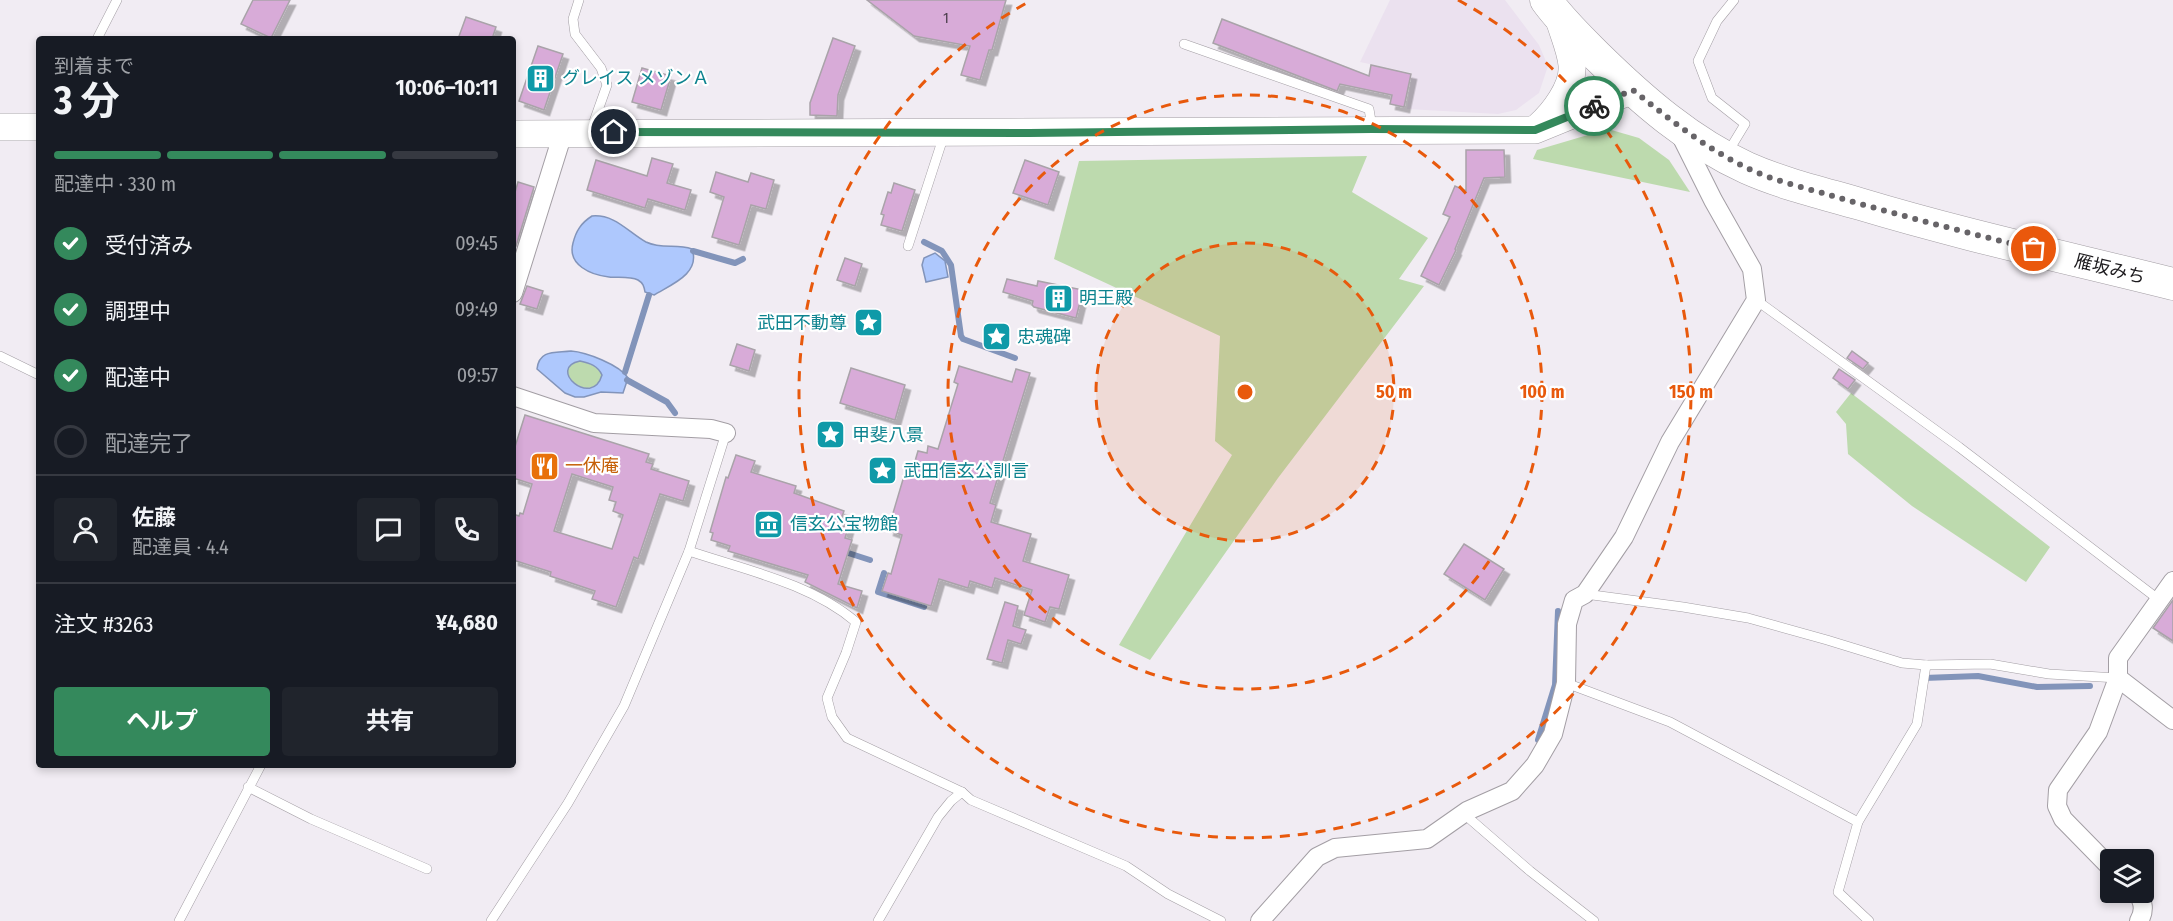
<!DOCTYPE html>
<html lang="ja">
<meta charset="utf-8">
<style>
:root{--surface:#171b24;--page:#20242c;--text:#f1f3f6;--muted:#9ea1a6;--line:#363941;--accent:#34895c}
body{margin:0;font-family:"Fira Sans Condensed","Noto Sans JP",sans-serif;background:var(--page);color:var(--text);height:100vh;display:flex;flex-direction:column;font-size:22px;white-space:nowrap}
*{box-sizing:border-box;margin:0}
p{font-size:20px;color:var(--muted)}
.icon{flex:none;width:33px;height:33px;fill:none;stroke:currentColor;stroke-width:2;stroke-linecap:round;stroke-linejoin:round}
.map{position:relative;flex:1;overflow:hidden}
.sheet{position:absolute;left:36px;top:36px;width:480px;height:732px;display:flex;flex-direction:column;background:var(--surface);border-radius:6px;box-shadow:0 3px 9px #0003}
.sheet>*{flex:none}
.tools{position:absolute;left:2100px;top:849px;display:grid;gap:12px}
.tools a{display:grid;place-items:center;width:54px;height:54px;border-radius:6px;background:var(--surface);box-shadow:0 3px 9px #0003;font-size:30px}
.pin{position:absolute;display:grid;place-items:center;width:51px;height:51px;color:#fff;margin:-26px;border:3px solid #fff;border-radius:50%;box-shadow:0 2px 6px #0007}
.courier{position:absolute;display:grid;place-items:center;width:60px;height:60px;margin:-30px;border:4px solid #34895c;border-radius:50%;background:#fff;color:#222;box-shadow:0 2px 8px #0007}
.overview em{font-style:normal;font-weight:700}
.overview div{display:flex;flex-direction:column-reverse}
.overview{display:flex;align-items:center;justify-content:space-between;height:102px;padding:0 18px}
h1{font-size:39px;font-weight:700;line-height:45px}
.bar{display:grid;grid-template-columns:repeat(4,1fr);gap:9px 6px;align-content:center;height:72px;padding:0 18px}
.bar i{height:8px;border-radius:4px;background:var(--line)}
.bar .current{background:var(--accent)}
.bar p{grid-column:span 4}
.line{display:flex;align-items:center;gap:15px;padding:0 18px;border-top:2px solid var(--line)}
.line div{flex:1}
.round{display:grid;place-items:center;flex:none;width:63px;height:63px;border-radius:6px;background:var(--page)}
ol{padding:0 18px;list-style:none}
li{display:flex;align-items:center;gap:18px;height:66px}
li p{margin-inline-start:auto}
li .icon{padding:6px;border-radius:50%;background:var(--accent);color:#fff;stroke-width:4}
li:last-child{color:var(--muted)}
li i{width:33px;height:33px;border:3px solid var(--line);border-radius:50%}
.cta{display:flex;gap:12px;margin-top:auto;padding:12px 18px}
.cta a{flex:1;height:69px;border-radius:6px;background:var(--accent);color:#fff;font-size:24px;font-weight:700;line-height:69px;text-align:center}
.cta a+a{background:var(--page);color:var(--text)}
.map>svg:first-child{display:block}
.built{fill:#ebe1ef}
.green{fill:#bddaae}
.water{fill:#aec8fd;stroke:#8294ba;stroke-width:1.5;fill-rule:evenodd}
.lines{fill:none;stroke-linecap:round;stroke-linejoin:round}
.stream{stroke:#8294ba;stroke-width:6}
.building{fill:#d8abd8;stroke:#a9a3a9;stroke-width:1.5;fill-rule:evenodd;filter:url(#shadow)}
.lane-casing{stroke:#a39ea4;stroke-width:10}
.street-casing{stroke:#a39ea4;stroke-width:20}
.primary-casing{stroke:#a39ea4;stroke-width:28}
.highway-casing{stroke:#a39ea4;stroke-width:33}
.lane{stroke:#fff;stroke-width:9}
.street{stroke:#fff;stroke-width:18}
.primary{stroke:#fff;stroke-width:27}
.highway{stroke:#fff;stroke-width:32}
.done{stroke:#676468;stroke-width:6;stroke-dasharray:0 10.8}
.route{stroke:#34895c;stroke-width:8}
.ring{fill:none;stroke:#e8590c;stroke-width:3;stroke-dasharray:10 8}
.labels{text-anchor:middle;stroke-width:4.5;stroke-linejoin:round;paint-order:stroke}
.number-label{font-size:15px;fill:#4b3e4c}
.culture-label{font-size:18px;fill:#0d838f;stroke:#fff;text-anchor:start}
.street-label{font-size:18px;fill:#1c1a1d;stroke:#fff}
.food-label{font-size:18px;fill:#c56008;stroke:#fff;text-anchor:start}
.centre{fill:#e8590c;stroke:#fff;stroke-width:3}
.ring-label{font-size:18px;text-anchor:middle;font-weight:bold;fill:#e8590c;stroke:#fff;stroke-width:4.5;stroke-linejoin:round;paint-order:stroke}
</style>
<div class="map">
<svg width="2173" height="921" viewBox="0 0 2173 921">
<defs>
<filter id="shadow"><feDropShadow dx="5.5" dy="5.5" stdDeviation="0" flood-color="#0004"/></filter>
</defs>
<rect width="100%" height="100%" fill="#f1ecf3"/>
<path class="built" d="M 1390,0 L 1505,0 L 1539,45 L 1548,66 L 1539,93 L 1516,110 L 1498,114 L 1407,109 L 1412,73 L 1360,62 Z"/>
<g class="green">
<path d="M 1608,129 L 1639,138 L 1669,160 L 1690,192 L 1533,159 L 1537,150 Z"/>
<path d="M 1367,156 L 1352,192 L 1428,238 L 1399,279 L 1424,286 L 1278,478 L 1150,660 L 1119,645 L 1232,455 L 1215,441 L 1220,336 L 1054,259 L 1079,161 Z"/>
<path d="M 580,361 C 589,363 598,366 602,375 C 592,408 546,368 580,361 Z"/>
<path d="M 1851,393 L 2050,547 L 2026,582 L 1912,506 L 1848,454 L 1846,424 L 1836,412 Z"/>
</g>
<g class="water">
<path d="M 592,216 C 615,214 628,232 646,242 C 663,250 676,243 692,249 C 701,274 670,285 654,295 L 645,292 C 644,286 643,283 638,280 C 630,276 618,278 609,277 C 591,275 567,265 573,243 C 576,231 581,223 592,216 Z"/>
<path d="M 935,253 L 945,261 L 948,277 L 926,282 L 922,265 L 924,258 Z"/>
<path d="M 571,351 C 586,352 620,365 628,378 L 623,393 L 601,392 L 584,397 L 575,397 L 565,393 L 537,369 C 539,349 556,353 571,351 ZM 580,361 C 590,363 598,366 602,375 C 592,409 546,368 580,361 Z"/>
</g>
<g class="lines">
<g class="stream">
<path d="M 924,242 L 942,251 L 951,265 L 961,336 L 963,339 L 1015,358"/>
<path d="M 693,251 L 735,263 L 743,259"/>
<path d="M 625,372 L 649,295"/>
<path d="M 627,380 L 667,402 L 675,413"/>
<path d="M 842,551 L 870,560"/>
<path d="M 884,573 L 878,592 L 924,607"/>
<path d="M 1924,678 L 1978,676 L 2037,687 L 2090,686"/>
<path d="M 1538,740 L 1555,685 L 1558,611"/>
</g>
</g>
<g class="building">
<path d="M 253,0 L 290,0 L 271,38 L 241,24 Z"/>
<path d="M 867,0 L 1006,0 L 992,50 L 989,50 L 980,80 L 961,75 L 970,46 L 914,36 Z"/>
<path d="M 466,17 L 496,27 L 492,39 L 458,39 Z"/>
<path d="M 1222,19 L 1369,76 L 1371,65 L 1411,74 L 1404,107 L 1390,104 L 1392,95 L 1340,84 L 1337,91 L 1213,43 Z"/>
<path d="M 833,38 L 855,46 L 838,95 L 837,116 L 810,115 L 810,103 Z"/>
<path d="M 538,46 L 563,54 L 544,110 L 519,101 Z"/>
<path d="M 642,68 L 671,76 L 661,110 L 632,102 Z"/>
<path d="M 1466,150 L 1504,150 L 1505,177 L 1484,178 L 1455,249 L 1456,250 L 1439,285 L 1421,276 L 1450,217 L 1443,214 L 1455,186 L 1466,191 Z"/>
<path d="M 652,158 L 673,164 L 667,183 L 691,190 L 685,210 L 648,199 L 645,208 L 587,190 L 596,160 L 647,176 Z"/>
<path d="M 1025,160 L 1059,172 L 1048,205 L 1013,193 Z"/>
<path d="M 716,172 L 748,182 L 751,173 L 774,180 L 766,209 L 751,205 L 739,245 L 712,237 L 724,197 L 710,192 Z"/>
<path d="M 518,182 L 534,187 L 516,246 L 513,245 L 513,199 Z"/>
<path d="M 894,183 L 915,190 L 902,231 L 881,225 L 884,215 L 881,214 L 888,192 L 891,193 Z"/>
<path d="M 845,258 L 862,264 L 855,286 L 837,280 Z"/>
<path d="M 1007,279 L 1037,286 L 1038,281 L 1083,290 L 1076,318 L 1034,307 L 1032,305 L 1033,301 L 1003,292 Z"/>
<path d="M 527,286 L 543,291 L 537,309 L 520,304 Z"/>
<path d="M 737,344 L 755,350 L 749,371 L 730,365 Z"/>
<path d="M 1852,351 L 1868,363 L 1863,369 L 1847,358 Z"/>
<path d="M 959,366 L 1012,382 L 1016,369 L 1030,373 L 990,503 L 996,505 L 991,522 L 1031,534 L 1023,561 L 1069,575 L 1059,609 L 1050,607 L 1045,622 L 1024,615 L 1032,590 L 995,578 L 992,588 L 970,581 L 968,588 L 939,579 L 931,606 L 882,591 L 888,573 L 891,574 L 902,535 L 888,530 L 904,476 L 910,478 L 918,451 L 927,453 L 928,446 L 938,449 L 958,384 L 954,382 Z"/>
<path d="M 851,368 L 905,385 L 895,420 L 840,403 Z"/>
<path d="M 1839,369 L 1855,380 L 1848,389 L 1833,378 Z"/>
<path d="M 525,415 L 649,454 L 646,462 L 653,464 L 651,469 L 689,481 L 683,501 L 660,494 L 638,559 L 634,557 L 616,607 L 592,599 L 595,591 L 550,576 L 551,572 L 513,560 L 513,514 L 519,516 L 520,513 L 523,514 L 532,484 L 513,478 L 513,453 ZM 572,474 L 613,487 L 609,500 L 616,502 L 613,511 L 623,515 L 612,549 L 554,531 Z"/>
<path d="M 736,455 L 755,461 L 751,472 L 796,486 L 794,493 L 844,511 L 839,525 L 848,528 L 845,538 L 852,540 L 838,584 L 862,591 L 857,608 L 805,582 L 808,575 L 728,551 L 730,546 L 711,540 L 713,533 L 710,532 L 726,477 L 728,478 Z"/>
<path d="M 1464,544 L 1504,569 L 1485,600 L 1444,574 Z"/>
<path d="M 2173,600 L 2173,641 L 2153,628 Z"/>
<path d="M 1005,602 L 1018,606 L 1013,626 L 1026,630 L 1021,644 L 1008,640 L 1002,663 L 987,659 Z"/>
</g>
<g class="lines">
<defs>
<g id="lane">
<path d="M 579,0 L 573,19 L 575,34 L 601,68 L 607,85 L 591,130"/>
<path d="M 97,39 L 117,0"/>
<path d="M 1184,44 L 1369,109 L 1372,127"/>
<path d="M 1728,152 L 1745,124 L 1712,98 L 1698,61 L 1717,21 L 1734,0"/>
<path d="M 908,246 L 944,135"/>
<path d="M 1756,300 L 1959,447 L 2158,599"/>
<path d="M 0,356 L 39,375"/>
<path d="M 689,551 C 745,570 810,583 856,622 L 846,653 L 827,698 L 832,717 L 847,738 L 962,792 L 971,800 L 1126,866 L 1168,894 L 1221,921"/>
<path d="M 1585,594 L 1683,607 L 1748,618 L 1827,640 L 1902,663 L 1926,665 L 1990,664 L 2049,674 L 2118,678"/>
<path d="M 1566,683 L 1670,722 L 1858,822"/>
<path d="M 248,787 L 311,819 L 427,869"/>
<path d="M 1463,813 L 1530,871 L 1594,921"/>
<path d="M 179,921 L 261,765"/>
<path d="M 491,921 L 568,803 L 624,706 L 689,551 L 726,433"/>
<path d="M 878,921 L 938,817 L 951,801 L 962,792"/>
<path d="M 1869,921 L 1838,892 L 1858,822 L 1917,724 L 1926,665"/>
</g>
<g id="street">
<path d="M 513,293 L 563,133"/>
<path d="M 513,396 L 594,423 L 711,429 L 726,433"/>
<path d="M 2118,678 L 2173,720"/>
<path d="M 2110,867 L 2063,819 L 2057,806 L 2058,790 L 2098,732 L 2118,678 L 2118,658 L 2173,581"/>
<path d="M 2136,892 C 2144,901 2145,911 2139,921"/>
<path d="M 1260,921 L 1317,857 L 1335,848 L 1427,839 L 1467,811 L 1512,791 L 1535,765 L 1553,734 L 1566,683 L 1567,624 L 1574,600 L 1585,594 L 1624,537 L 1670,442 L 1756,300 L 1752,269 L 1713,200 L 1680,134"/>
</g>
<g id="primary">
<path d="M 0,127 L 39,127"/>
<path d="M 1538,127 C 1553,114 1574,87 1572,65 C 1571,51 1563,33 1559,19"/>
<path d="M 513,134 L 1535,130 L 1633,90"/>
</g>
<path id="highway" d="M 1546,0 C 1561,21 1580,39 1598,57 C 1642,100 1690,142 1747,168 C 1783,184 1822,193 1860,204 C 1963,235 2069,258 2173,284"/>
</defs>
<use href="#lane" class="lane-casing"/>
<use href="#street" class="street-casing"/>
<use href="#primary" class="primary-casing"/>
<use href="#highway" class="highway-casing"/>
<use href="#lane" class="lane"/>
<use href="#street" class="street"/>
<use href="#primary" class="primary"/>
<use href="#highway" class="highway"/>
</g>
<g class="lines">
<path class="done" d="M 1594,106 L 1633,90 C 1669,119 1704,147 1745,167 C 1773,181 1806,188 1836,197 C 1902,216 1968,233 2034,249"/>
<path class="route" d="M 614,132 L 1029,133 L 1372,129 L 1535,130 L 1594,106"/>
</g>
<circle cx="1245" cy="392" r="149" fill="#e8590c" fill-opacity=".12"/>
<g class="ring">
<circle cx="1245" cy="392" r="149"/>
<circle cx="1245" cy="392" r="297"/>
<path d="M1458 0A446 446 0 1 1 1032 0"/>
</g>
<defs>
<symbol id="building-square" viewBox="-11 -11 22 22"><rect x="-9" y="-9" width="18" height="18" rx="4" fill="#0f9aa8" stroke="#fff"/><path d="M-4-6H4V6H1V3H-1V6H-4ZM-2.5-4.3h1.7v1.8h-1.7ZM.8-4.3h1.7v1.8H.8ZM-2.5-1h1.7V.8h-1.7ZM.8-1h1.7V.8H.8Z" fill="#fff"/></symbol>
<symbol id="sight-square" viewBox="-11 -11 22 22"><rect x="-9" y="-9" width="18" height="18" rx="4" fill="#0f9aa8" stroke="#fff"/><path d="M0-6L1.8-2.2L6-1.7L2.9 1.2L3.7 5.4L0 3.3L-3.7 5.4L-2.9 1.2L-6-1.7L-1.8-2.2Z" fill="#fff"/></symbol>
<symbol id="restaurant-square" viewBox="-11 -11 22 22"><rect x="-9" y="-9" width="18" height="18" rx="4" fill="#e8710a" stroke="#fff"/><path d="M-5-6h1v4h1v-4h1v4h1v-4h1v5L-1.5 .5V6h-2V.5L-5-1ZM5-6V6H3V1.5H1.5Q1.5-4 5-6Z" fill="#fff"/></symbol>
<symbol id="museum-square" viewBox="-11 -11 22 22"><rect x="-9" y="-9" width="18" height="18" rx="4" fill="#0f9aa8" stroke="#fff"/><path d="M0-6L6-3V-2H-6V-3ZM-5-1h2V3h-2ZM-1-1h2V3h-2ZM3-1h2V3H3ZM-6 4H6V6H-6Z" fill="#fff"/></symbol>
</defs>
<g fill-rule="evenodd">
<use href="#building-square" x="524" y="62" width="33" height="33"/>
<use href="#building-square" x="1042" y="282" width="33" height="33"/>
<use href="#sight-square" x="852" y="306" width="33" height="33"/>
<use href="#sight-square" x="980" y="320" width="33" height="33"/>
<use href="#sight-square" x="814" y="418" width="33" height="33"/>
<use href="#restaurant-square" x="528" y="450" width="33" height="33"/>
<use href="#sight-square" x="866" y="454" width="33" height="33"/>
<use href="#museum-square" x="752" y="508" width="33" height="33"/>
</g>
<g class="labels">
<g class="number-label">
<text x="946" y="23">1</text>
</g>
<g class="culture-label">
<text x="562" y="84">グレイス メゾンＡ</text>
<text x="1079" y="304">明王殿</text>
<text x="847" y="329" text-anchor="end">武田不動尊</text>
<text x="1017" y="343">忠魂碑</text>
<text x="852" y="441">甲斐八景</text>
<text x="903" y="477">武田信玄公訓言</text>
<text x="790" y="530">信玄公宝物館</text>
</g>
<g class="street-label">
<text transform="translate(2110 269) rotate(14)" y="6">雁坂みち</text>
</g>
<g class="food-label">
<text x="565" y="472">一休庵</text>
</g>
</g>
<circle cx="1245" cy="392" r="9" class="centre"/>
<g class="ring-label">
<text x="1394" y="398">50 m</text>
<text x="1542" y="398">100 m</text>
<text x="1691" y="398">150 m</text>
</g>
</svg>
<div class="tools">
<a><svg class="icon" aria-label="layers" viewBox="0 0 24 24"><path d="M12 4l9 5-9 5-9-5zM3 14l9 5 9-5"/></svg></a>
</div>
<div class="pin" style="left:2034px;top:249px;background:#ea580c"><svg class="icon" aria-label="bag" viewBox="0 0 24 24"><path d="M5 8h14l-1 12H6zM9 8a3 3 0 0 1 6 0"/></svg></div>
<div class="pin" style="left:614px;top:132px;background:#1f2937"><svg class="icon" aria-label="home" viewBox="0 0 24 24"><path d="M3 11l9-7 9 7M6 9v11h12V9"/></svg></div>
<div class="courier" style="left:1594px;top:106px"><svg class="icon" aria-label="bike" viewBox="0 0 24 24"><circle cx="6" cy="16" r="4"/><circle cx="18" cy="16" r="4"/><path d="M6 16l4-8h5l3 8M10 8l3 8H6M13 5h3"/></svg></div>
<section class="sheet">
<div class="overview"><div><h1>3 分</h1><p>到着まで</p></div><em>10:06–10:11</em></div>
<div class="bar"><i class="current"></i><i class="current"></i><i class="current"></i><i></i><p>配達中 · 330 m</p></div>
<ol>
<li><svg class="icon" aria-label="check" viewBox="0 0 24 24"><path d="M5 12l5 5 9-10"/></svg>受付済み<p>09:45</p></li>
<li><svg class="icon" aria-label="check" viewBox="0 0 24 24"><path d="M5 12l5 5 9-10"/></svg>調理中<p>09:49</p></li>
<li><svg class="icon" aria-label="check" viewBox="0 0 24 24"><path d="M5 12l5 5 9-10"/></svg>配達中<p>09:57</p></li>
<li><i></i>配達完了</li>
</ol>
<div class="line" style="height:108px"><a class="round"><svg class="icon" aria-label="person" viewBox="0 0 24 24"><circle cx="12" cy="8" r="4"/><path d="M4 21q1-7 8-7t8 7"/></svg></a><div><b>佐藤</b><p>配達員 · 4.4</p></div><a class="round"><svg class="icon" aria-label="chat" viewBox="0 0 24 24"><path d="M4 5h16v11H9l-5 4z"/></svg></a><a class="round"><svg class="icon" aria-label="phone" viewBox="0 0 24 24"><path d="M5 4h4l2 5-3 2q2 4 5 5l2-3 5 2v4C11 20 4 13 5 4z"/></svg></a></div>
<div class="line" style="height:78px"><div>注文 #3263</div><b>¥4,680</b></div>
<div class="cta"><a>ヘルプ</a><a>共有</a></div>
</section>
</div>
